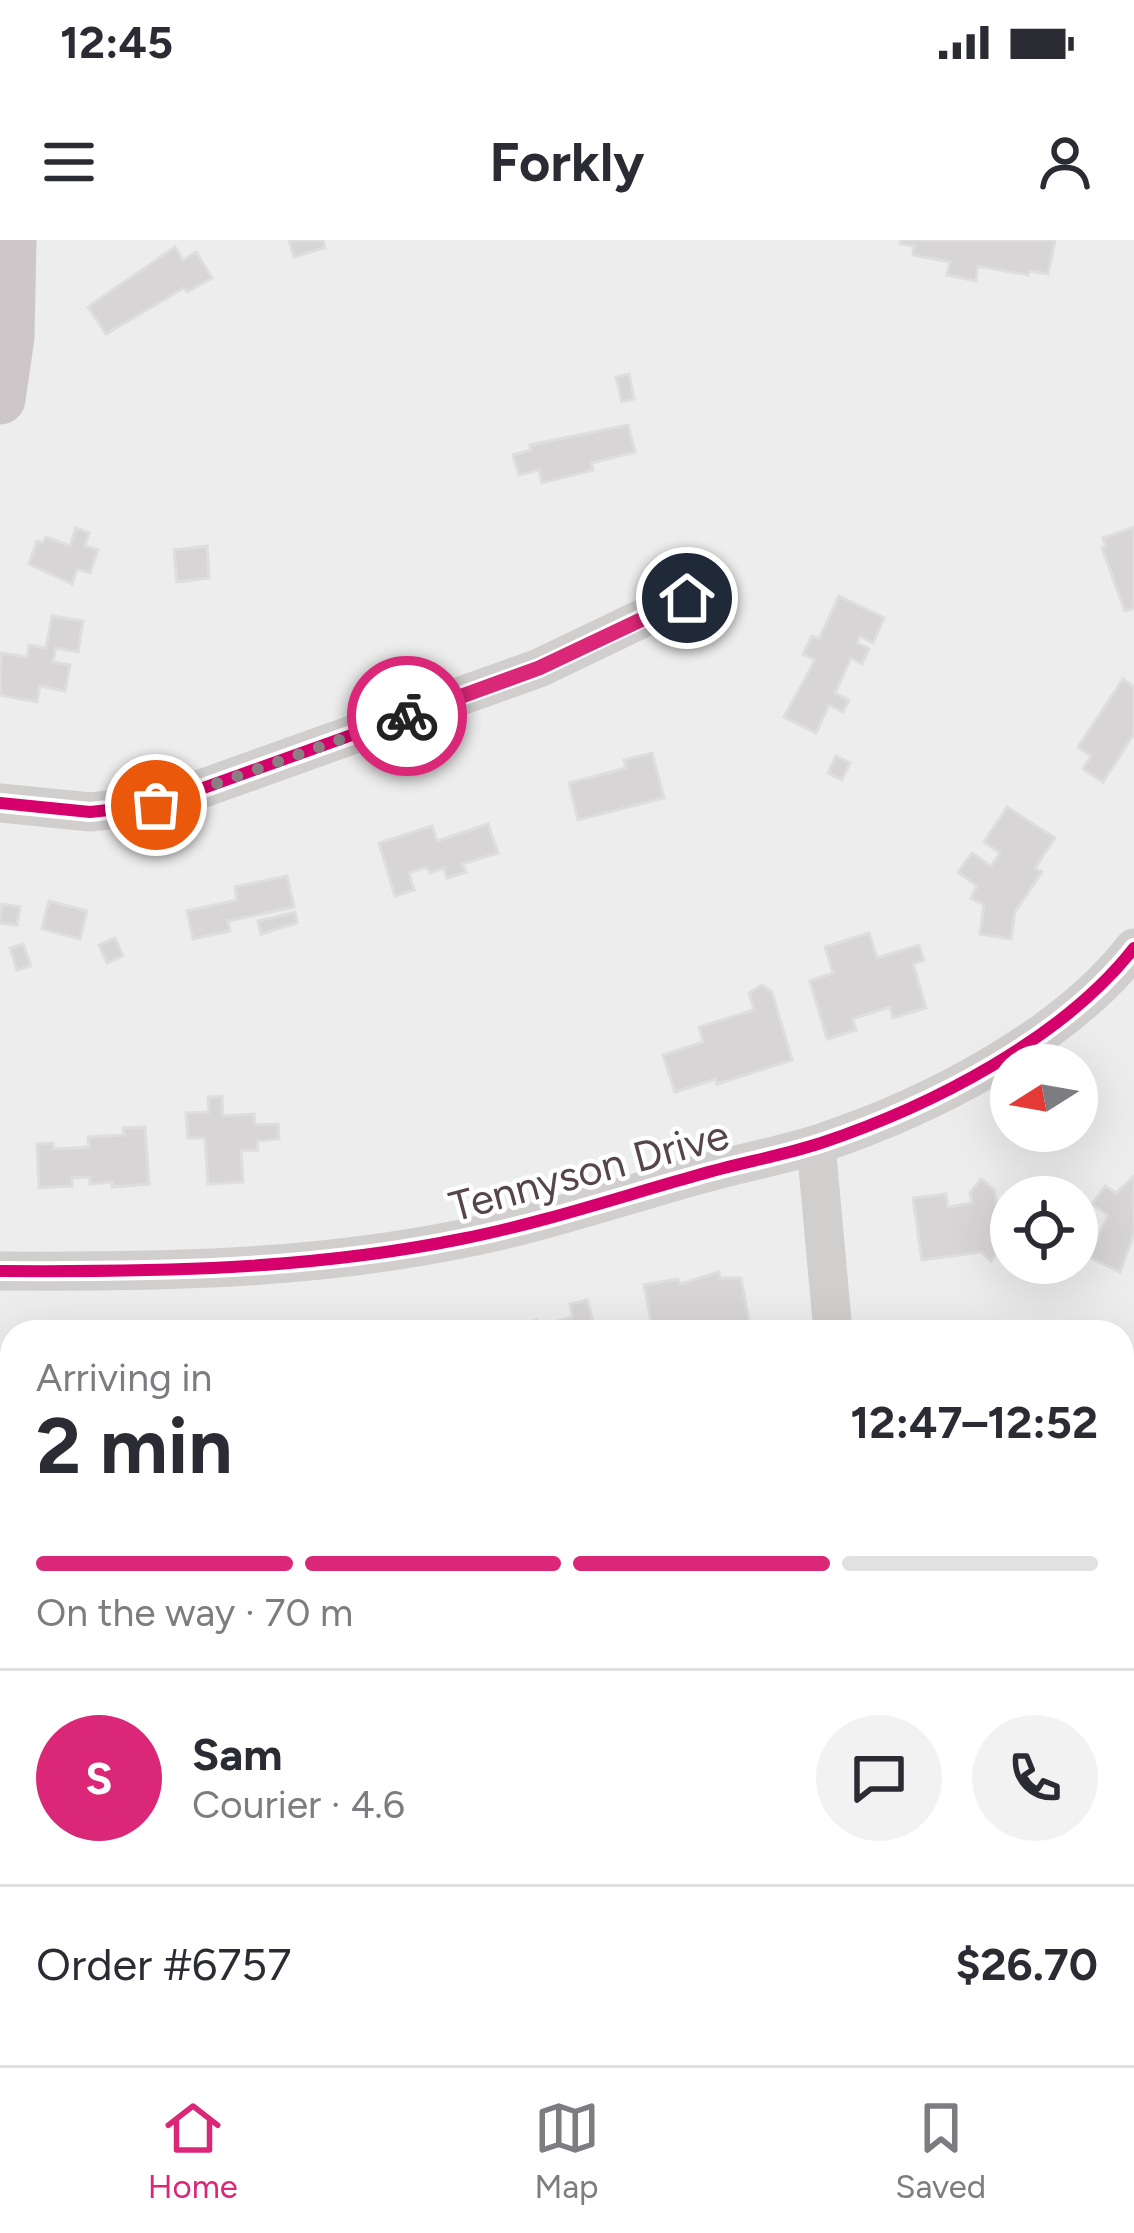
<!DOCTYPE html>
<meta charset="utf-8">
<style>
:root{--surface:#fff;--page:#f2f2f3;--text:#2b2b33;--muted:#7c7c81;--line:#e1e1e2;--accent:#db2777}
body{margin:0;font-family:Figtree,sans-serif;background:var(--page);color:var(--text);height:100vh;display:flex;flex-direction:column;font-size:45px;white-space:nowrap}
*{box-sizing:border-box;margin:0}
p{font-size:39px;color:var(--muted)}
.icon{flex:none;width:66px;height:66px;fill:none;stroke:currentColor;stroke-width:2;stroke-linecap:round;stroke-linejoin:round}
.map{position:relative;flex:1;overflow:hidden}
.drawer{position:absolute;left:0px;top:1080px;width:1134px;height:747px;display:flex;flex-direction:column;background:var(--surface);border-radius:36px 36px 0 0;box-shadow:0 12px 48px #0002}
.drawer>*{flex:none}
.needle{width:78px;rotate:259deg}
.controls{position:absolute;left:990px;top:804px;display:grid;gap:24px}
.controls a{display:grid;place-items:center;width:108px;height:108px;border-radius:50%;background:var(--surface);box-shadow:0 12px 48px #0002;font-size:60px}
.pin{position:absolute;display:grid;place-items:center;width:102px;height:102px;color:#fff;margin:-51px;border:6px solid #fff;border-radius:50%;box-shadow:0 3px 12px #0007}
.courier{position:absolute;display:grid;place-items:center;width:120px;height:120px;margin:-60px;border:9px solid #db2777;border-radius:50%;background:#fff;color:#222;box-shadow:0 3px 15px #0007}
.summary em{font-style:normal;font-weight:700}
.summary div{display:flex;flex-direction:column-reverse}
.summary{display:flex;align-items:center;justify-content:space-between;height:204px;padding:0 36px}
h1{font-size:78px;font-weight:700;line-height:90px}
.bar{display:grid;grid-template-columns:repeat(4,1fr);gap:18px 12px;align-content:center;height:144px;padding:0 36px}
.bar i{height:15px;border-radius:9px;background:var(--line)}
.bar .on{background:var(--accent)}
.bar p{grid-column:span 4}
.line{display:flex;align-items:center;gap:30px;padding:0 36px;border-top:3px solid var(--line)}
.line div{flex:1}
.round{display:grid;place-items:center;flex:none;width:126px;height:126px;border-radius:63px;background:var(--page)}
.status{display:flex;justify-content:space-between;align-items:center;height:84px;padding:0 60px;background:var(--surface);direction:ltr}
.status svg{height:33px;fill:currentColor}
header{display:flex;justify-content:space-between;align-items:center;height:156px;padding:0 36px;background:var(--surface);font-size:54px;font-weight:700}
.tab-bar{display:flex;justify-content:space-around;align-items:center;height:168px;border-top:3px solid var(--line);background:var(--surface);font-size:33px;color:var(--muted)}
.tab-bar a{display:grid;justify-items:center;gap:6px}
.tab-bar .on{color:var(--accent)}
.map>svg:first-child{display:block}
.green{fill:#dfd3ea}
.building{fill:#d8d5d6;stroke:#dfdede;stroke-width:3}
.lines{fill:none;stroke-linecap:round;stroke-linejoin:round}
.minor{stroke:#d1cece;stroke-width:39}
.major{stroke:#cdc7c9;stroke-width:51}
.cycleway-casing{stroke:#fff;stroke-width:20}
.cycleway{stroke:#d6006c;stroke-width:12}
.done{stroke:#8a8084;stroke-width:12;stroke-dasharray:0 21.6}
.route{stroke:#db2777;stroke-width:15}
.labels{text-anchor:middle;stroke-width:9;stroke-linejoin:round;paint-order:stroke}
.street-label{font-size:42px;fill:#56464c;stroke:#fff}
</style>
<div class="status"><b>12:45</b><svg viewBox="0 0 49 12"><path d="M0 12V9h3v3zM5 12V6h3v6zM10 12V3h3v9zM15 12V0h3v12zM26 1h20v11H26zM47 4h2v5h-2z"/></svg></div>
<header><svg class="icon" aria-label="menu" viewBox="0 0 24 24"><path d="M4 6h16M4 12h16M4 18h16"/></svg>Forkly<svg class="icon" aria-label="person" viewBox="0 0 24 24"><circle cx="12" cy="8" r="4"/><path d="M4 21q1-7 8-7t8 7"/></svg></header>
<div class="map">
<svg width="1134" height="1825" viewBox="0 0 1134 1825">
<rect width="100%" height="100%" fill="#ecedec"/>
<path class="green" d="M 12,1334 L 12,1815 L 305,1815 L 306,1825 L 0,1825 L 0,1335 Z"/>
<g class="building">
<path d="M 289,0 L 323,0 L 325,8 L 294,17 Z"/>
<path d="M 901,0 L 1055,0 L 1048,34 L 1029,31 L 1028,35 L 978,26 L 976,41 L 947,35 L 950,22 L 913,15 L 914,6 L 900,4 Z"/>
<path d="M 175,7 L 183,20 L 196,12 L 212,38 L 187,52 L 184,48 L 106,94 L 88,67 Z"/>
<path d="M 629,134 L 634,159 L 622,162 L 616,137 Z"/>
<path d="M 628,185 L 635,212 L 591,223 L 593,230 L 542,243 L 539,230 L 519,235 L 513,215 L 531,210 L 530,205 Z"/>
<path d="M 1134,287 L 1134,368 L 1125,371 L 1102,308 L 1106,307 L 1103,298 Z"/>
<path d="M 76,288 L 89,293 L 85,306 L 98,310 L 90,333 L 77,329 L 72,344 L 29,324 L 37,301 L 43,303 L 46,297 L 70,306 Z"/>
<path d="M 207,306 L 209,338 L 177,342 L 174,310 Z"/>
<path d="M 839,356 L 884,378 L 873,403 L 860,396 L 857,403 L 869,409 L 862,424 L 851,418 L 835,453 L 849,460 L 843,472 L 829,465 L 816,493 L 784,477 L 815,420 L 803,414 L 812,396 L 819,399 Z"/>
<path d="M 52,376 L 83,381 L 78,412 L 56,408 L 53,422 L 70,425 L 65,451 L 40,446 L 37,462 L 0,455 L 1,413 L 27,417 L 29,405 L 46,408 Z"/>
<path d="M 1123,439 L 1134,447 L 1134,494 L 1103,542 L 1083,529 L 1091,516 L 1078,507 Z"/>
<path d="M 652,513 L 664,558 L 578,580 L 569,543 L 626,528 L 624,520 Z"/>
<path d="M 836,516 L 850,523 L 842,540 L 828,533 Z"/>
<path d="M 1007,567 L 1055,598 L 1035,628 L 1042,632 L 1015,672 L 1011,699 L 980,694 L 984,665 L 971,658 L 977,646 L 958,632 L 972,613 L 991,626 L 1000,613 L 984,602 Z"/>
<path d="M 488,584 L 498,613 L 462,624 L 466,632 L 447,638 L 444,628 L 430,633 L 427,627 L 409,633 L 414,650 L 395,656 L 379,603 L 432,586 L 437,601 Z"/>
<path d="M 287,636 L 294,667 L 228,681 L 230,691 L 193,699 L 187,671 L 237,660 L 235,647 Z"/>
<path d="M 49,661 L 87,671 L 80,699 L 42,689 Z"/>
<path d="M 2,664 L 20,667 L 17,685 L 0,683 Z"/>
<path d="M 295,672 L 297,683 L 261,694 L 258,681 Z"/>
<path d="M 869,693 L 877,718 L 919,705 L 924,720 L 913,724 L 926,768 L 893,778 L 890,767 L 852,779 L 856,790 L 827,799 L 810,741 L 833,733 L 825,707 Z"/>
<path d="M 115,698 L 123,716 L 107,723 L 99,705 Z"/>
<path d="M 23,704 L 31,726 L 17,730 L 10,708 Z"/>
<path d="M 762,745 L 772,752 L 792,820 L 717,844 L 716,839 L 675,852 L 663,815 L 703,802 L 699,787 L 754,770 L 749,753 Z"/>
<path d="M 222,856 L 223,876 L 254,874 L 255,885 L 278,884 L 279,899 L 257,901 L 258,910 L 241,911 L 243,942 L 208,944 L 205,898 L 188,898 L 186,873 L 209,872 L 208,857 Z"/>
<path d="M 145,887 L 149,944 L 112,947 L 112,942 L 90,944 L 90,937 L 72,938 L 72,946 L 39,948 L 37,904 L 53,903 L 53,909 L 89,907 L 88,897 L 124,895 L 123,888 Z"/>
<path d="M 1134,936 L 1134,994 L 1120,1032 L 1089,1017 L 1108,975 L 1092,964 L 1105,946 L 1116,953 Z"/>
<path d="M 981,939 L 994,950 L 1004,1003 L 991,1021 L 981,1012 L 922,1020 L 913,958 L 946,954 L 948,967 L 972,963 L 970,953 Z"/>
<path d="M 719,1032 L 720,1038 L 741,1038 L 751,1091 L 653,1092 L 644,1045 L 678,1039 L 680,1044 Z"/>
<path d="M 587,1060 L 596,1092 L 516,1092 L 525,1089 L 523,1084 L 537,1080 L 539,1086 L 573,1077 L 570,1064 Z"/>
<path d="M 12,1115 L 12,1163 L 8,1163 L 8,1152 L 0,1151 L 0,1132 L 11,1132 Z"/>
<path d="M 1134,1130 L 1134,1239 L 1122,1202 L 1122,1134 Z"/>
<path d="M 718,1815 L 748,1815 L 749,1822 L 719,1825 Z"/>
</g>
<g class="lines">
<g class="minor">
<path d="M 0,563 L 90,572 L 156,565 L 539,428 L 687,357"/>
<path d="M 816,905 L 833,1092"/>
<path d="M 0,1031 C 156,1032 308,1030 461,999 C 542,983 619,957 698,935 C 739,923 781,916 821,903 C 929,867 1063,799 1134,708"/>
<path d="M 0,1354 L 12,1353"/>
<path d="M 450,1815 L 451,1825"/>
<path d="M 858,1815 L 858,1825"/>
<path d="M 189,1825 L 204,1815"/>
</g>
<path class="major" d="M 0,159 L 9,97 L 11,0"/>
<defs>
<g id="cycleway">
<path d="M 0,563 L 90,572 L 156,565 L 539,428 L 687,357"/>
<path d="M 0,1031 C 156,1032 308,1030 461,999 C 542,983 619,957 698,935 C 739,923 781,916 821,903 C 929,867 1063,799 1134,708"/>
</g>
</defs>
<use href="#cycleway" class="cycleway-casing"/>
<use href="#cycleway" class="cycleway"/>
</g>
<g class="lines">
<path class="done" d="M 156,565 L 407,476"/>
<path class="route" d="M 407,476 L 539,428 L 687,358"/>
</g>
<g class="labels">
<g class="street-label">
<text transform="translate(589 930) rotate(-15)" y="15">Tennyson Drive</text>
</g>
</g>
</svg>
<div class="controls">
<a><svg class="needle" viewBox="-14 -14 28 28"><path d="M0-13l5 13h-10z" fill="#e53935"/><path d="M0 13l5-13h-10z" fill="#7c7c81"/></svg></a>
<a><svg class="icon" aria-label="locate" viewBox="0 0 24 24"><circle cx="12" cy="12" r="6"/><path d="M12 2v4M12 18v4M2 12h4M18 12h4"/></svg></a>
</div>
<div class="pin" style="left:156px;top:565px;background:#ea580c"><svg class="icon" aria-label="bag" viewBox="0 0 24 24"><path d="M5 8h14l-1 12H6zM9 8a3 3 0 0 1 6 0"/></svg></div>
<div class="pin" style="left:687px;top:358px;background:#1f2937"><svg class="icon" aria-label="home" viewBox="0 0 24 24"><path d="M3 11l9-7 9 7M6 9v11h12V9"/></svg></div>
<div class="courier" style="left:407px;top:476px"><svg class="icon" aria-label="bike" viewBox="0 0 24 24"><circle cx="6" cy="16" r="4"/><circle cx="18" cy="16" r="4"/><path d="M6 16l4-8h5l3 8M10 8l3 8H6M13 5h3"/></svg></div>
<section class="drawer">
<div class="summary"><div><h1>2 min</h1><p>Arriving in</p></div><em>12:47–12:52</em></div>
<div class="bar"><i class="on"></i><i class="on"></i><i class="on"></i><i></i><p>On the way · 70 m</p></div>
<div class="line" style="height:216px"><b class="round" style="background:var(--accent);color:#fff">S</b><div><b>Sam</b><p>Courier · 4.6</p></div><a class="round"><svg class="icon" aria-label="chat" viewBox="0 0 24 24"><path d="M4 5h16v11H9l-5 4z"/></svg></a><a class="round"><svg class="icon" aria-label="phone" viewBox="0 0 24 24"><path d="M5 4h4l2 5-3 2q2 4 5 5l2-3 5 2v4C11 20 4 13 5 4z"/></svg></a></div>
<div class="line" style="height:156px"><div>Order #6757</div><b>$26.70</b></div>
</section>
</div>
<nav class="tab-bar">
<a class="on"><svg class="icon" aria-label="home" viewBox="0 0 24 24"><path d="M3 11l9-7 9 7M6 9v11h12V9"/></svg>Home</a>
<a><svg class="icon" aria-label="map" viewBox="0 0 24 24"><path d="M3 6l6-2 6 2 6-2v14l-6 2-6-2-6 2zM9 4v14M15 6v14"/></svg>Map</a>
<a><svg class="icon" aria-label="saved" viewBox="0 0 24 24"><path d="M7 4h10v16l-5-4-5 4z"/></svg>Saved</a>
</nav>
